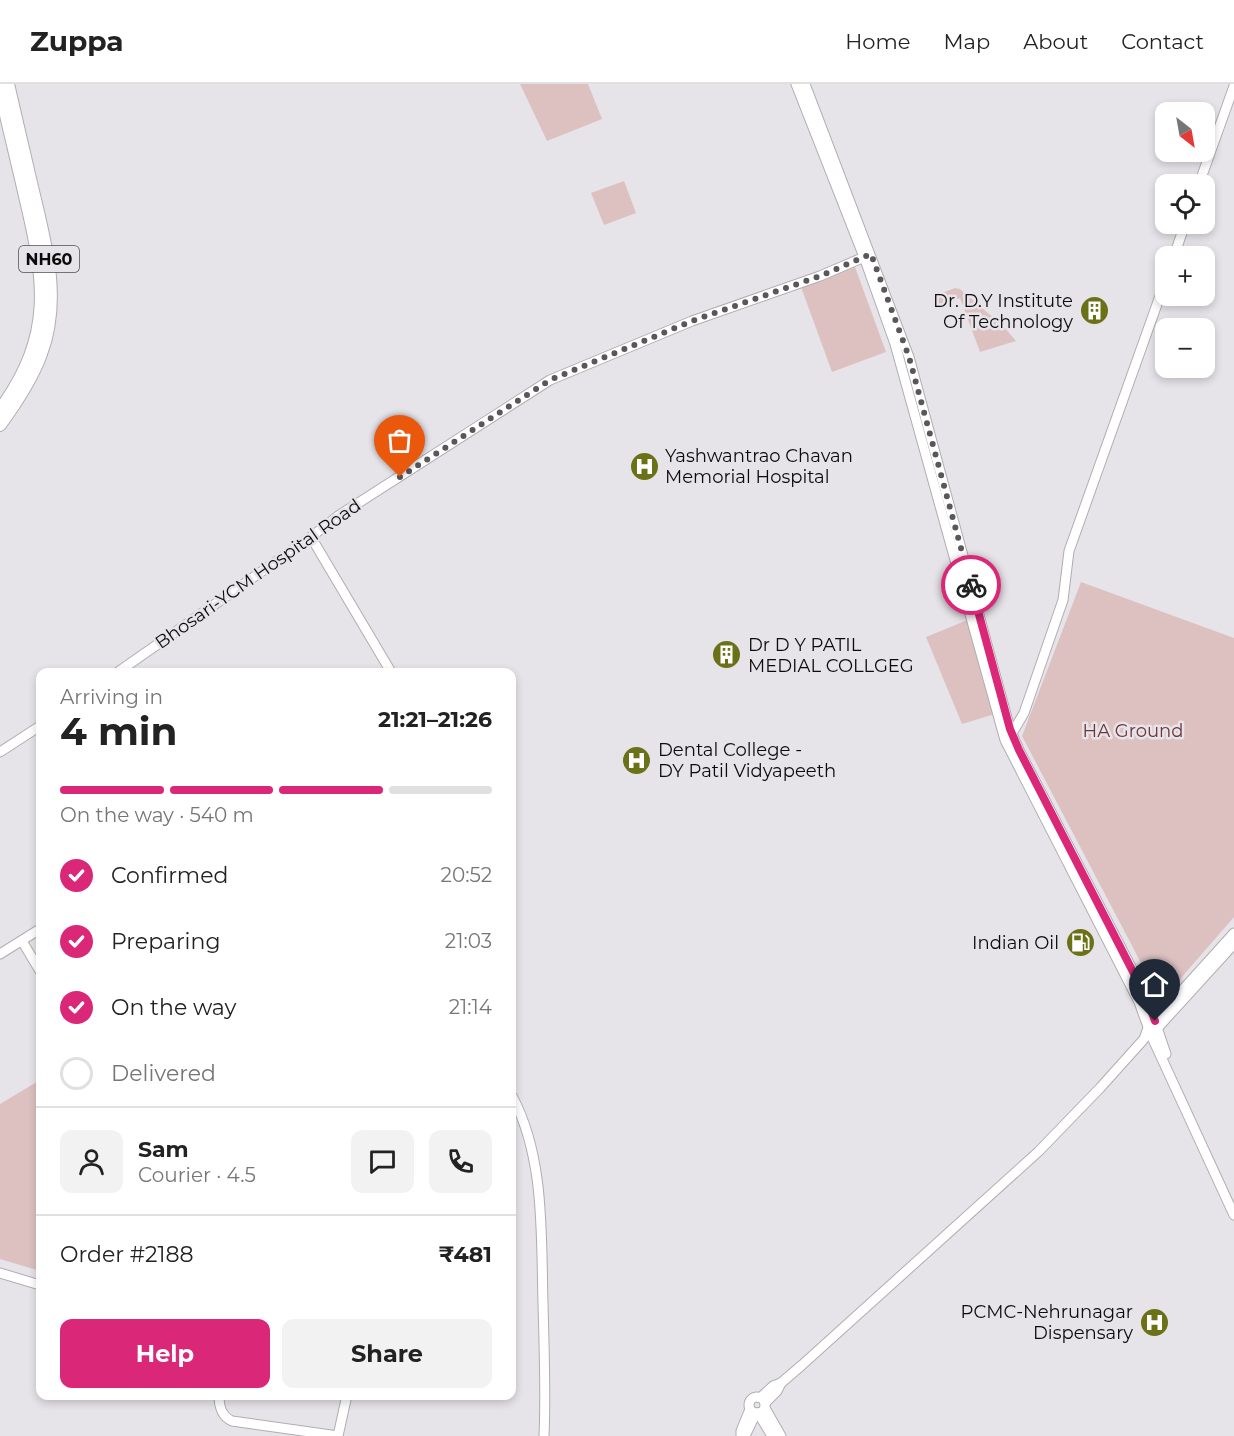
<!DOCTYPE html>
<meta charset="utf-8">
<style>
:root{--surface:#fff;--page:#f2f2f2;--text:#222;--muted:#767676;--line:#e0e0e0;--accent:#db2777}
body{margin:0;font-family:Montserrat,sans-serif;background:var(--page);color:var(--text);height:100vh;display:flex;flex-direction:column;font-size:22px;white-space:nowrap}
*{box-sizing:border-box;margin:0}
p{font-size:20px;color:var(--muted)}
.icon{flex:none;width:33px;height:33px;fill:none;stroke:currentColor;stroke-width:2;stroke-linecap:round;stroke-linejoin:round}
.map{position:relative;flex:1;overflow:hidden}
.drawer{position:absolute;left:36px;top:584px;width:480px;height:732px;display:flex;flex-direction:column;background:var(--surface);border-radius:12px;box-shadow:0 3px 9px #0003}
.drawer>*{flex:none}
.needle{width:39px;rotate:149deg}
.buttons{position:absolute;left:1155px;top:18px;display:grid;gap:12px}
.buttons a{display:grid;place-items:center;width:60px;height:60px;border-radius:12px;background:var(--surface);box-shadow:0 3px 9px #0003;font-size:30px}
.pin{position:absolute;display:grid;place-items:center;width:51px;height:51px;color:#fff;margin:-62px -26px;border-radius:50% 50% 50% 0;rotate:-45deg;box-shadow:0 0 6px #0007}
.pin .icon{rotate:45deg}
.courier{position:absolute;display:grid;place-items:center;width:60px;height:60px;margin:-30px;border:4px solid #db2777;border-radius:50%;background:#fff;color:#222;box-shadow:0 2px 8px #0007}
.summary em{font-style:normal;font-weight:700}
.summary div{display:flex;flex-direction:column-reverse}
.summary{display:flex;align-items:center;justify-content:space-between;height:102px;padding:0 24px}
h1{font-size:39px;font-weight:700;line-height:45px}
.bar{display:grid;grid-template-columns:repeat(4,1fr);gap:9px 6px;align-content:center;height:72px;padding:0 24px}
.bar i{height:8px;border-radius:4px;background:var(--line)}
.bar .on{background:var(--accent)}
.bar p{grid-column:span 4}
.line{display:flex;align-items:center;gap:15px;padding:0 24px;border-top:2px solid var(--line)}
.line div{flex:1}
.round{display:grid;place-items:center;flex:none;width:63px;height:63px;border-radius:12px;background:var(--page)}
ol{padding:0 24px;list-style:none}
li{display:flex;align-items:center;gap:18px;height:66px}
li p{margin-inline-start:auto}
li .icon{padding:6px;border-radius:50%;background:var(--accent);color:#fff;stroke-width:4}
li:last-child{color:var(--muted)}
li i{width:33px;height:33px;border:3px solid var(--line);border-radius:50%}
.primary-button{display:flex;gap:12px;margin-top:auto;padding:12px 24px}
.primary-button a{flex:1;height:69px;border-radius:12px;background:var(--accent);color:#fff;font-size:24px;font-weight:700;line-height:69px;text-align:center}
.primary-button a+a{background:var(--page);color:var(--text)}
header{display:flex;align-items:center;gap:36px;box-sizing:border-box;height:84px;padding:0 30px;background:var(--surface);border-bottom:2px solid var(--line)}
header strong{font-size:28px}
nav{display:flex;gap:33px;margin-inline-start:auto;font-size:21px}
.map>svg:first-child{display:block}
.green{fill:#ddc1c1}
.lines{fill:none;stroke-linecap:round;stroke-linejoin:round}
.secondary-casing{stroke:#b0adb2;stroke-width:11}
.highway-casing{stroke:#b0adb2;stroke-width:14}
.secondary{stroke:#fff;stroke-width:9}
.highway{stroke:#fff;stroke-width:12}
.done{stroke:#595759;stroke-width:6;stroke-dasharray:0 10.8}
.route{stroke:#db2777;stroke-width:8}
.labels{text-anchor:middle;stroke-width:5;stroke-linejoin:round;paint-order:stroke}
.shield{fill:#e7e4e9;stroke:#4e4c4e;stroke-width:1.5}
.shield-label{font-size:16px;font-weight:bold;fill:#0c0b0c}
.poi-label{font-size:18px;fill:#0c0b0c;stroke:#e7e4e9;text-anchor:end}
.street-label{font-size:18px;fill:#0c0b0c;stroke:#e7e4e9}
.park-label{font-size:18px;fill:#6d3539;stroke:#e7e4e9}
</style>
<header>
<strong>Zuppa</strong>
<nav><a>Home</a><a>Map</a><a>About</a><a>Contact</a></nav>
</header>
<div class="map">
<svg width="1234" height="1352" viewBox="0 0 1234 1352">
<rect width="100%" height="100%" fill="#e7e4e9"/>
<g class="green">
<path d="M 520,0 L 588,0 L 602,35 L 547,57 Z"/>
<path d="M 624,97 L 636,129 L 604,141 L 591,109 Z"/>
<path d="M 855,183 L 886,268 L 832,288 L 801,203 Z"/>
<path d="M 955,204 L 960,205 L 1004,243 L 1016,257 L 980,268 L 960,214 L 937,222 L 934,212 Z"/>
<path d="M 1081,498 L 1234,554 L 1234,833 L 1161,917 L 1022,652 Z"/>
<path d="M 970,535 L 995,630 L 962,640 L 926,553 Z"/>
<path d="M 40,996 L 40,1187 L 0,1175 L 0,1020 Z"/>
</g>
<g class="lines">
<defs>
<g id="secondary">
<path d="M 796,0 L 864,173 L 895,260 L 1005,656 L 1139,918 L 1151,951 L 1234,1131"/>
<path d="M 805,0 L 909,273 L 1010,645 L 1019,666 L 1147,914 L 1166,970"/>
<path d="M 1199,100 L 1234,2"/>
<path d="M 1174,172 L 1185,140"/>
<path d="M 311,453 L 391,588"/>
<path d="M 118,588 L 311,453 L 338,432 L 550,296 L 692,237 L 820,192 L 869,171"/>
<path d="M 1011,651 L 1024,629 L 1063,516 L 1069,467 L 1166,195"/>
<path d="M 0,668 L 40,642"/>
<path d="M 22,857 L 40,887"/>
<path d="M 0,870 L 40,845"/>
<path d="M 1153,949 L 1234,860"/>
<path d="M 512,1012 C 545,1073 541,1151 543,1219 C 544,1263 546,1308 544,1352"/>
<path d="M 0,1189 L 40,1201"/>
<path d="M 219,1311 C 219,1322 221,1332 232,1337 L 338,1352 L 347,1311"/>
<circle cx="757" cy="1321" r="8"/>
<path d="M 760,1314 L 773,1302 L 781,1299 L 802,1281 L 1038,1068 L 1100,1004 L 1144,955 L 1148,944 L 1234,849"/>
<path d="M 765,1319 L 777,1307 L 781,1299"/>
<path d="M 765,1324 L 781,1352"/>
<path d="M 758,1329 L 772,1352"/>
<path d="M 741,1352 L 741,1347 L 750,1325"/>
<path d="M 745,1352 L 756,1329"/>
</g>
<g id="highway">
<path d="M 0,5 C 8,41 17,77 25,112 C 45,197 55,250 0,326"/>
<path d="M 0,341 C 16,319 32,295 41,270 C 62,214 45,158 32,103 C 24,69 16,34 8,0"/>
</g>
</defs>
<use href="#secondary" class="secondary-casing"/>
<use href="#highway" class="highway-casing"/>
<use href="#secondary" class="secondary"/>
<use href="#highway" class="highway"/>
</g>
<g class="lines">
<path class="done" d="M 400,393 L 550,296 L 692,237 L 820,192 L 871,170 L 909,273 L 971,501"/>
<path class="route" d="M 971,501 L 1010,645 L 1019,666 L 1147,915 L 1155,937"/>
</g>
<defs>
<symbol id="building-disc" viewBox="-11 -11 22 22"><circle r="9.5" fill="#6b7117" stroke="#e7e4e9"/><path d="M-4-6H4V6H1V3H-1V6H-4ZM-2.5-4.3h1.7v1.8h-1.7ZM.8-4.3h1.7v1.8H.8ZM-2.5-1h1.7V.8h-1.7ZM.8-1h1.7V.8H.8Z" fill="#fff"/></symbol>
<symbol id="hospital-disc" viewBox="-11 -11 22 22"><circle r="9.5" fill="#6b7117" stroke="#e7e4e9"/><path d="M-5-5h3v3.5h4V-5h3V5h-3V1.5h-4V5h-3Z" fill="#fff"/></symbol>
<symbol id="fuel-disc" viewBox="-11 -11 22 22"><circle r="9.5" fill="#6b7117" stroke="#e7e4e9"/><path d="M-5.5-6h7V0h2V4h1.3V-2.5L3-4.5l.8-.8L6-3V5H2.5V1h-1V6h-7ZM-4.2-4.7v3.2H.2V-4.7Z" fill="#fff"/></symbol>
</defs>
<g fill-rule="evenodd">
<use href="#building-disc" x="1078" y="210" width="33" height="33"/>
<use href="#hospital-disc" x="628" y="366" width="33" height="33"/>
<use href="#building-disc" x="710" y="554" width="33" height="33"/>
<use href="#hospital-disc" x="620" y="660" width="33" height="33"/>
<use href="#fuel-disc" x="1064" y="842" width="33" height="33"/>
<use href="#hospital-disc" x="1138" y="1222" width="33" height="33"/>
</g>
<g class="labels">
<rect class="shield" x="19" y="162" width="60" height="26" rx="4.5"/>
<g class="shield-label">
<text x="49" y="181">NH60</text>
</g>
<g class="poi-label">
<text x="1073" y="223">Dr. D.Y Institute<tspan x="1073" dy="21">Of Technology</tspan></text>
<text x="665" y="378" text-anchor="start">Yashwantrao Chavan<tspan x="665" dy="21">Memorial Hospital</tspan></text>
<text x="748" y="567" text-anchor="start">Dr D Y PATIL<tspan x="748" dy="21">MEDIAL COLLGEG</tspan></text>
<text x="658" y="672" text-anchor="start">Dental College -<tspan x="658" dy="21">DY Patil Vidyapeeth</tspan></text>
<text x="1059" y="865">Indian Oil</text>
<text x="1133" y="1234">PCMC-Nehrunagar<tspan x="1133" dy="21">Dispensary</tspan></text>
</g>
<g class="street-label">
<text transform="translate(258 490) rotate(-35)" y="6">Bhosari-YCM Hospital Road</text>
</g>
<g class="park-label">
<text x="1133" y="653">HA Ground</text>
</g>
</g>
</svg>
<div class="buttons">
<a><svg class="needle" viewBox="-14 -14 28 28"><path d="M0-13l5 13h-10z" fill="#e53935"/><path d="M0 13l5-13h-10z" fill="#767676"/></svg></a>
<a><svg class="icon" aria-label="locate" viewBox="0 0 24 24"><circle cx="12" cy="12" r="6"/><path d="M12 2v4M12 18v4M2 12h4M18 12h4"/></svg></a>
<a>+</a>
<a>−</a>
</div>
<div class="pin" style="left:400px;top:393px;background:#ea580c"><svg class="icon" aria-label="bag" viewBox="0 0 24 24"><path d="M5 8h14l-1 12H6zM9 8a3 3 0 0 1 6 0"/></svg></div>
<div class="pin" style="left:1155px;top:937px;background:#1f2937"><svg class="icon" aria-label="home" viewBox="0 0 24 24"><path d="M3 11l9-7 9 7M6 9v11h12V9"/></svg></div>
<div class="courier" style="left:971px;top:501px"><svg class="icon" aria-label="bike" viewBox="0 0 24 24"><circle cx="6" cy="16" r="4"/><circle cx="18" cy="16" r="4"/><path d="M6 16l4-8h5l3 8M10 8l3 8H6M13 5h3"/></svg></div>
<section class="drawer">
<div class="summary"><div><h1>4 min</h1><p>Arriving in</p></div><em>21:21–21:26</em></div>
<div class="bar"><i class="on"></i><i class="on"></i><i class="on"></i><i></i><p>On the way · 540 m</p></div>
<ol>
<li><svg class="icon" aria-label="check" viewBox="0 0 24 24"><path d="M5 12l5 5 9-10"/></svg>Confirmed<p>20:52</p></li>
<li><svg class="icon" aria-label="check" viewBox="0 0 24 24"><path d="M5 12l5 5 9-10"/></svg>Preparing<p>21:03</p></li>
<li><svg class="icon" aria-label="check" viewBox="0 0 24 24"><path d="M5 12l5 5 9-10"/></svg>On the way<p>21:14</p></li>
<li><i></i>Delivered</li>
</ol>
<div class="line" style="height:108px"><a class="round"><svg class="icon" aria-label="person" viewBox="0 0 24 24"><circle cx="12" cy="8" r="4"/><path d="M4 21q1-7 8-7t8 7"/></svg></a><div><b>Sam</b><p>Courier · 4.5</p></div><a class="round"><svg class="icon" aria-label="chat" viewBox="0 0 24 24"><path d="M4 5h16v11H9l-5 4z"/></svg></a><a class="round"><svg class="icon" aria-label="phone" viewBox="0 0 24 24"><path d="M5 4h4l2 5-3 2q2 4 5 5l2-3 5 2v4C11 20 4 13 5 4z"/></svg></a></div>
<div class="line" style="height:78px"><div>Order #2188</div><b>₹481</b></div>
<div class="primary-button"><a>Help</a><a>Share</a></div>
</section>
</div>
